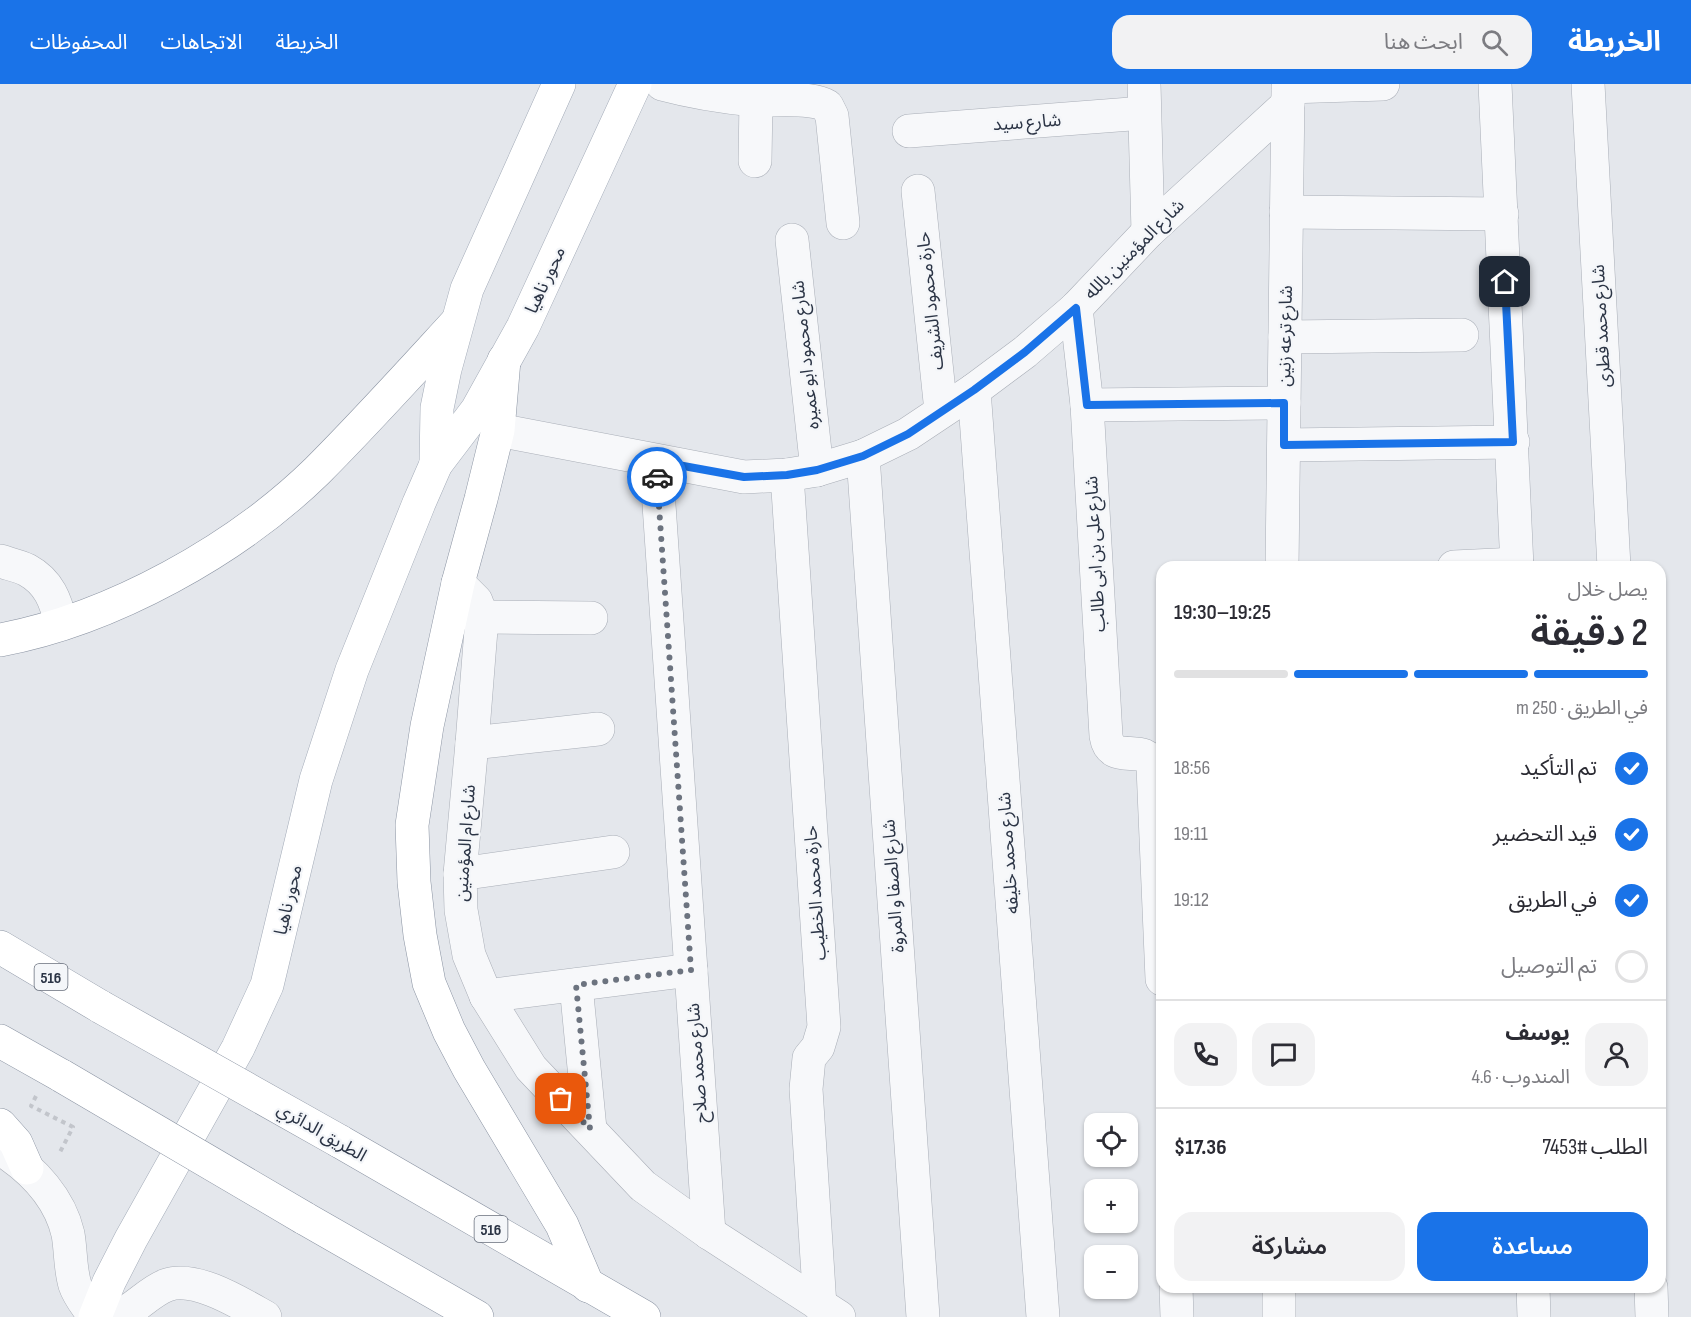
<!DOCTYPE html>
<html lang="ar">
<meta charset="utf-8">
<style>
:root{--surface:#fff;--page:#f2f2f3;--text:#2b2b33;--muted:#7c7c81;--line:#e1e1e2;--accent:#1a73e8}
body{margin:0;font-family:"Sofia Sans Condensed","Noto Sans Arabic",sans-serif;background:var(--page);color:var(--text);direction:rtl;height:100vh;display:flex;flex-direction:column;font-size:22px;white-space:nowrap}
*{box-sizing:border-box;margin:0}
p{font-size:20px;color:var(--muted)}
.icon{flex:none;width:33px;height:33px;fill:none;stroke:currentColor;stroke-width:2;stroke-linecap:round;stroke-linejoin:round}
.map{position:relative;flex:1;overflow:hidden;direction:ltr}
.details{position:absolute;left:1156px;top:477px;width:510px;height:732px;display:flex;flex-direction:column;background:var(--surface);border-radius:18px;box-shadow:0 2px 4px #0004;direction:rtl}
.details>*{flex:none}
.tools{position:absolute;left:1084px;top:1029px;display:grid;gap:12px}
.tools a{display:grid;place-items:center;width:54px;height:54px;border-radius:12px;background:var(--surface);box-shadow:0 2px 4px #0004;font-size:30px}
.pin{position:absolute;display:grid;place-items:center;width:51px;height:51px;color:#fff;margin:-26px;border-radius:12px;box-shadow:0 3px 9px #0006}
.courier{position:absolute;display:grid;place-items:center;width:60px;height:60px;margin:-30px;border:4px solid #1a73e8;border-radius:50%;background:#fff;color:#222;box-shadow:0 2px 8px #0007}
.overview em{font-style:normal;font-weight:600}
.overview div{display:flex;flex-direction:column-reverse}
.overview{display:flex;align-items:center;justify-content:space-between;height:102px;padding:0 18px}
h1{font-size:39px;font-weight:600;line-height:45px}
.bar{display:grid;grid-template-columns:repeat(4,1fr);gap:9px 6px;align-content:center;height:72px;padding:0 18px}
.bar i{height:8px;border-radius:4px;background:var(--line)}
.bar .on{background:var(--accent)}
.bar p{grid-column:span 4}
.line{display:flex;align-items:center;gap:15px;padding:0 18px;border-top:2px solid var(--line)}
.line div{flex:1}
.round{display:grid;place-items:center;flex:none;width:63px;height:63px;border-radius:18px;background:var(--page)}
ol{padding:0 18px;list-style:none}
li{display:flex;align-items:center;gap:18px;height:66px}
li p{margin-inline-start:auto}
li .icon{padding:6px;border-radius:50%;background:var(--accent);color:#fff;stroke-width:4}
li:last-child{color:var(--muted)}
li i{width:33px;height:33px;border:3px solid var(--line);border-radius:50%}
.primary-button{display:flex;gap:12px;margin-top:auto;padding:12px 18px}
.primary-button a{flex:1;height:69px;border-radius:18px;background:var(--accent);color:#fff;font-size:24px;font-weight:600;line-height:69px;text-align:center}
.primary-button a+a{background:var(--page);color:var(--text)}
header{display:flex;align-items:center;gap:36px;box-sizing:border-box;height:84px;padding:0 30px;background:var(--accent);color:#fff}
header strong{font-size:28px}
nav{display:flex;gap:33px;margin-inline-start:auto;font-size:21px}
.search{width:420px;height:54px;background:var(--page);display:flex;align-items:center;gap:15px;box-sizing:border-box;padding:0 21px;border-radius:18px;color:var(--muted);font-size:22px}
.map>svg:first-child{display:block}
.lines{fill:none;stroke-linecap:round;stroke-linejoin:round}
.minor-casing{stroke:#a9aeb7;stroke-width:34}
.major-casing{stroke:#a3abb8;stroke-width:34}
.highway-casing{stroke:#8b94a3;stroke-width:34}
.path{stroke:#c2c5cb;stroke-width:4;stroke-dasharray:4.5 4.5;stroke-linecap:butt}
.minor{stroke:#f7f8fa;stroke-width:33}
.major{stroke:#fff;stroke-width:33}
.highway{stroke:#fff;stroke-width:33}
.highway-bridge-casing{stroke:#8b94a3;stroke-width:34;stroke-linecap:butt}
.highway-bridge{stroke:#fff;stroke-width:33}
.done{stroke:#6c737f;stroke-width:6;stroke-dasharray:0 10.8}
.route{stroke:#1a73e8;stroke-width:8}
.labels{text-anchor:middle;stroke-width:4.5;stroke-linejoin:round;paint-order:stroke}
.shield{fill:#f4f6f9;stroke:#676e7b;stroke-width:1.5}
.shield-label{font-size:16px;font-weight:bold;fill:#2b3445}
.street-label{font-size:18px;fill:#2b3445;stroke:#f4f6f9}
</style>
<header>
<strong>الخريطة</strong>
<div class="search"><svg class="icon" aria-label="search" viewBox="0 0 24 24"><circle cx="10" cy="10" r="6"/><path d="M15 15l6 6"/></svg>ابحث هنا</div>
<nav><a>الخريطة</a><a>الاتجاهات</a><a>المحفوظات</a></nav>
</header>
<div class="map">
<svg width="1691" height="1233" viewBox="0 0 1691 1233">
<rect width="100%" height="100%" fill="#e4e7ec"/>
<g class="lines">
<defs>
<g id="minor">
<path d="M 662,0 C 692,8 723,13 754,16 C 774,17 811,12 827,22 L 832,32 L 843,139"/>
<path d="M 1144,0 L 1148,148"/>
<path d="M 1495,0 L 1517,483"/>
<path d="M 1588,0 L 1614,483"/>
<path d="M 1288,3 L 1383,0"/>
<path d="M 909,47 L 1144,29"/>
<path d="M 755,77 L 756,16"/>
<path d="M 918,107 L 941,327"/>
<path d="M 1286,128 L 1502,130"/>
<path d="M 792,156 L 817,386"/>
<path d="M 1076,224 L 1087,321 L 1106,652 C 1111,684 1146,656 1153,683 L 1162,895"/>
<path d="M 1285,253 L 1462,251"/>
<path d="M 974,306 L 1043,1233"/>
<path d="M 1087,321 L 1284,319"/>
<path d="M 498,346 L 744,393 L 787,391 L 817,386 L 863,372 L 908,350 L 974,306 L 1025,268 L 1076,224 L 1148,148 L 1288,20"/>
<path d="M 1284,361 L 1513,358"/>
<path d="M 863,372 L 923,1233"/>
<path d="M 656,377 L 709,1149"/>
<path d="M 787,391 L 824,943 L 818,963 L 809,974 L 806,1005 L 820,1222"/>
<path d="M 0,477 C 9,480 19,482 27,486 C 49,498 56,517 61,540"/>
<path d="M 1282,483 L 1288,8"/>
<path d="M 1454,483 L 1517,480"/>
<path d="M 458,499 L 476,517 L 482,533 L 472,659 L 460,790 L 461,826 L 469,871 L 486,912 L 531,984 L 643,1102 L 709,1149 L 839,1233"/>
<path d="M 482,533 L 591,534"/>
<path d="M 472,659 L 598,645"/>
<path d="M 460,790 L 613,768"/>
<path d="M 576,901 L 590,1045"/>
<path d="M 486,912 L 691,886"/>
<path d="M 4,1067 C 34,1087 60,1115 68,1150 C 71,1167 70,1185 75,1201 C 79,1213 88,1223 95,1233 L 98,1233"/>
<path d="M 1176,1203 L 1177,1233"/>
<path d="M 1279,1203 L 1279,1233"/>
<path d="M 1533,1203 L 1534,1233"/>
<path d="M 1651,1203 L 1652,1233"/>
<path d="M 116,1233 C 135,1226 148,1208 167,1201 C 195,1191 240,1219 265,1233"/>
</g>
<g id="major">
<path d="M 436,380 L 437,324 L 445,285 L 467,205 L 559,0"/>
<path d="M 95,1233 L 109,1198 L 131,1155 L 238,964 L 267,901 L 316,696 L 352,586 L 419,419 L 436,380 L 477,326 L 523,243 L 635,0"/>
</g>
<g id="highway">
<path d="M 504,276 L 498,346 L 481,415 L 458,499 L 427,642 L 412,741 L 414,798 L 420,851 L 429,899 L 449,947 L 469,985 L 562,1141 L 588,1202"/>
<path d="M 0,556 C 112,535 236,466 317,387 C 365,339 411,288 457,238"/>
<path d="M 0,863 L 101,923"/>
<path d="M 0,957 L 62,992"/>
<path d="M 0,1041 L 16,1059 L 27,1084"/>
<path d="M 339,1057 L 644,1233"/>
<path d="M 304,1134 L 477,1233"/>
</g>
</defs>
<use href="#minor" class="minor-casing"/>
<use href="#major" class="major-casing"/>
<use href="#highway" class="highway-casing"/>
<path class="path" d="M 36,1012 L 31,1022 L 73,1043 L 59,1070"/>
<use href="#minor" class="minor"/>
<use href="#major" class="major"/>
<use href="#highway" class="highway"/>
<defs>
<g id="highway-bridge">
<path d="M 101,923 L 339,1057"/>
<path d="M 62,992 L 304,1134"/>
</g>
</defs>
<use href="#highway-bridge" class="highway-bridge-casing"/>
<use href="#highway-bridge" class="highway-bridge"/>
</g>
<g class="lines">
<path class="done" d="M 561,1015 L 590,1045 L 576,901 L 691,886 L 657,393"/>
<path class="route" d="M 657,393 L 656,377 L 744,393 L 787,391 L 817,386 L 863,372 L 908,350 L 974,306 L 1025,268 L 1076,224 L 1087,321 L 1284,319 L 1284,361 L 1513,358 L 1505,198"/>
</g>
<g class="labels">
<g class="shield">
<rect x="34.5" y="880" width="33" height="26" rx="4.5"/>
<rect x="474.5" y="1132" width="33" height="26" rx="4.5"/>
</g>
<g class="shield-label">
<text x="51" y="899">516</text>
<text x="491" y="1151">516</text>
</g>
<g class="street-label">
<text transform="translate(1027 38) rotate(-4)" y="6">شارع سيد</text>
<text transform="translate(1134 165) rotate(-45)" y="6">شارع المؤمنين بالله</text>
<text transform="translate(545 196) rotate(-65)" y="6">محور ناهيا</text>
<text transform="translate(930 217) rotate(-96)" y="6">حارة محمود الشريف</text>
<text transform="translate(1601 242) rotate(-93)" y="6">شارع محمد قطرى</text>
<text transform="translate(1285 252) rotate(-89)" y="6">شارع ترعه زنين</text>
<text transform="translate(805 271) rotate(-96)" y="6">شارع محمود ابو عميره</text>
<text transform="translate(1095 470) rotate(-93)" y="6">شارع على بن ابى طالب</text>
<text transform="translate(465 759) rotate(-86)" y="6">شارع ام المؤمنين</text>
<text transform="translate(1008 769) rotate(-94)" y="6">شارع محمد خليفه</text>
<text transform="translate(893 802) rotate(-94)" y="6">شارع الصفا و المروة</text>
<text transform="translate(815 809) rotate(-94)" y="6">حارة محمد الخطيب</text>
<text transform="translate(288 816) rotate(-77)" y="6">محور ناهيا</text>
<text transform="translate(697 979) rotate(-94)" y="6">شارع محمد صلاح</text>
<text transform="translate(322 1048) rotate(30)" y="6">الطريق الدائري</text>
</g>
</g>
</svg>
<div class="tools">
<a><svg class="icon" aria-label="locate" viewBox="0 0 24 24"><circle cx="12" cy="12" r="6"/><path d="M12 2v4M12 18v4M2 12h4M18 12h4"/></svg></a>
<a>+</a>
<a>−</a>
</div>
<div class="pin" style="left:561px;top:1015px;background:#ea580c"><svg class="icon" aria-label="bag" viewBox="0 0 24 24"><path d="M5 8h14l-1 12H6zM9 8a3 3 0 0 1 6 0"/></svg></div>
<div class="pin" style="left:1505px;top:198px;background:#1f2937"><svg class="icon" aria-label="home" viewBox="0 0 24 24"><path d="M3 11l9-7 9 7M6 9v11h12V9"/></svg></div>
<div class="courier" style="left:657px;top:393px"><svg class="icon" aria-label="car" viewBox="0 0 24 24"><path d="M5 17H2v-5l4-1 3-4h7l3 4 3 1v5h-3M9 17h6M6 11h13"/><circle cx="7" cy="17" r="2"/><circle cx="17" cy="17" r="2"/></svg></div>
<section class="details">
<div class="overview"><div><h1>2 دقيقة</h1><p>يصل خلال</p></div><em>19:25–19:30</em></div>
<div class="bar"><i class="on"></i><i class="on"></i><i class="on"></i><i></i><p>في الطريق · 250 m</p></div>
<ol>
<li><svg class="icon" aria-label="check" viewBox="0 0 24 24"><path d="M5 12l5 5 9-10"/></svg>تم التأكيد<p>18:56</p></li>
<li><svg class="icon" aria-label="check" viewBox="0 0 24 24"><path d="M5 12l5 5 9-10"/></svg>قيد التحضير<p>19:11</p></li>
<li><svg class="icon" aria-label="check" viewBox="0 0 24 24"><path d="M5 12l5 5 9-10"/></svg>في الطريق<p>19:12</p></li>
<li><i></i>تم التوصيل</li>
</ol>
<div class="line" style="height:108px"><a class="round"><svg class="icon" aria-label="person" viewBox="0 0 24 24"><circle cx="12" cy="8" r="4"/><path d="M4 21q1-7 8-7t8 7"/></svg></a><div><b>يوسف</b><p>المندوب · 4.6</p></div><a class="round"><svg class="icon" aria-label="chat" viewBox="0 0 24 24"><path d="M4 5h16v11H9l-5 4z"/></svg></a><a class="round"><svg class="icon" aria-label="phone" viewBox="0 0 24 24"><path d="M5 4h4l2 5-3 2q2 4 5 5l2-3 5 2v4C11 20 4 13 5 4z"/></svg></a></div>
<div class="line" style="height:78px"><div>الطلب #7453</div><b>$17.36</b></div>
<div class="primary-button"><a>مساعدة</a><a>مشاركة</a></div>
</section>
</div>
